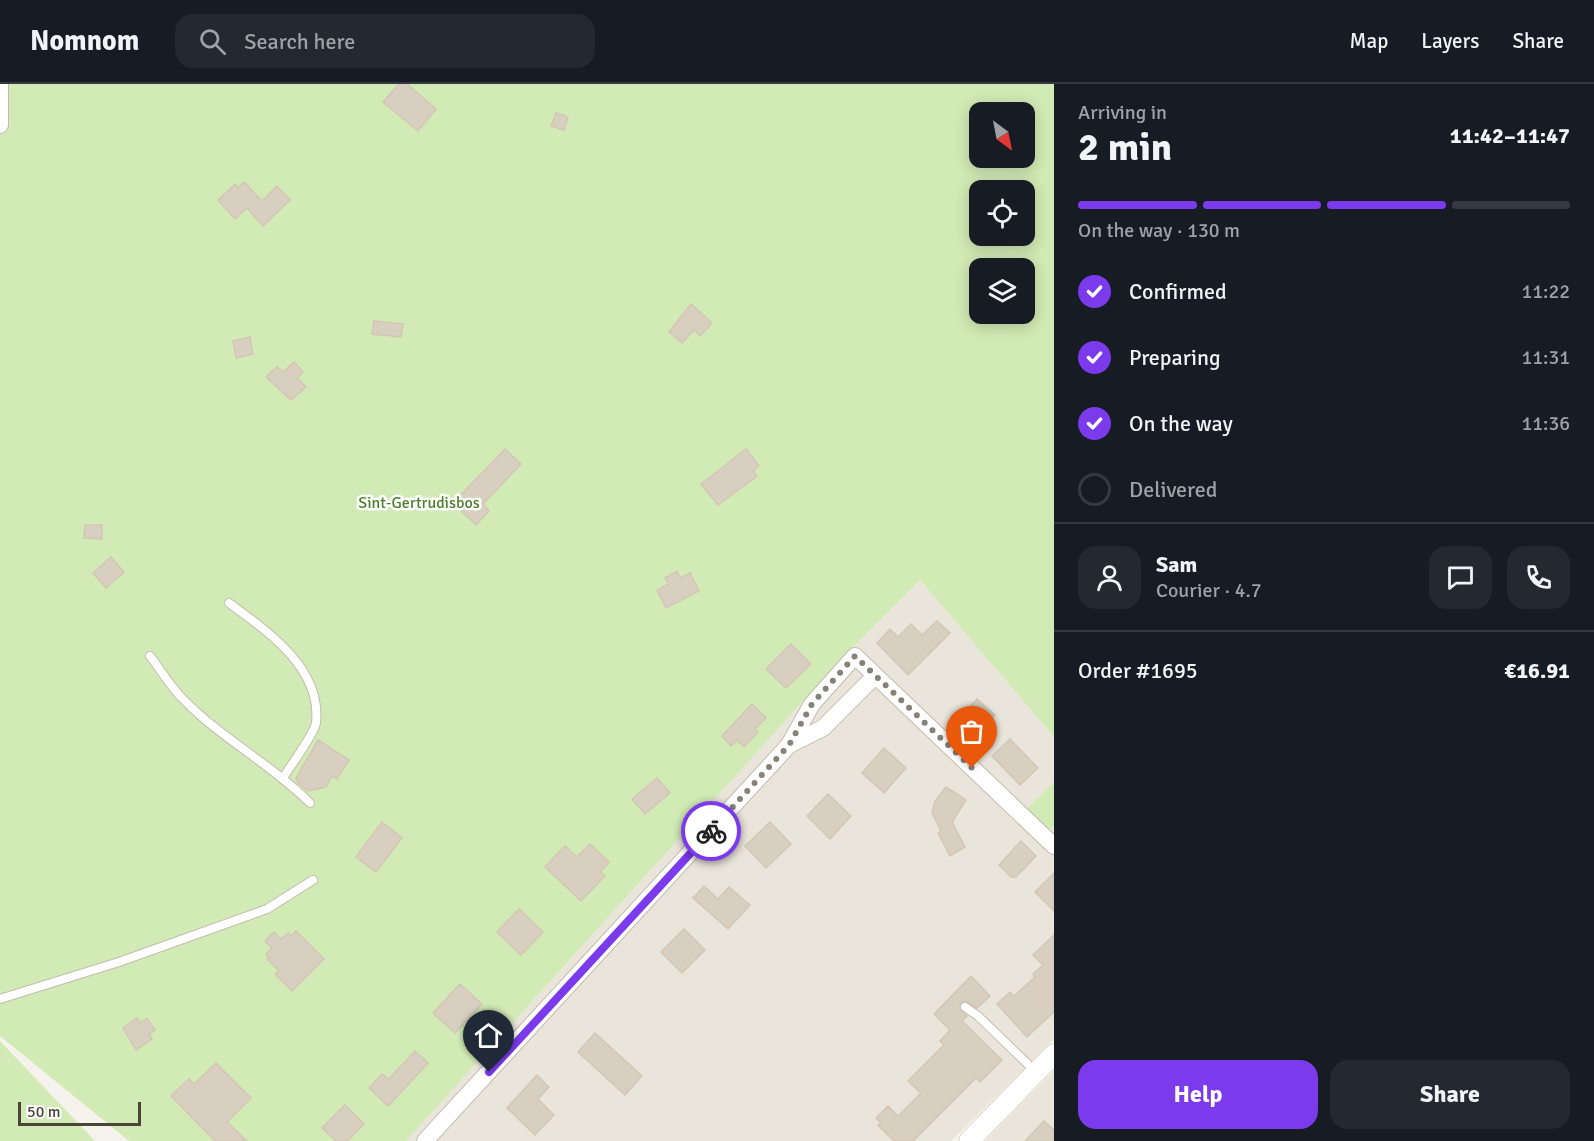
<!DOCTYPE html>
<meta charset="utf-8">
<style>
:root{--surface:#171b24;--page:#242831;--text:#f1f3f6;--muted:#9ea1a6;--line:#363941;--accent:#7c3aed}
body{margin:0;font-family:Signika,sans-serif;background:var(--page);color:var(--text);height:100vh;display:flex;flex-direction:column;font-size:22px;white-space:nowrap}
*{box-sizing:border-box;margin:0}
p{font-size:20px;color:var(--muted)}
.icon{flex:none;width:33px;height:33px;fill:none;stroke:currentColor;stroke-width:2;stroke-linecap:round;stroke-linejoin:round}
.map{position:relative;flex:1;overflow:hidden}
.drawer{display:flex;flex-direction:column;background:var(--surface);width:540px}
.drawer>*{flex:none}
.needle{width:39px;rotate:148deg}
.buttons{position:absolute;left:969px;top:18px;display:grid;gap:12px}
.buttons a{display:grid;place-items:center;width:66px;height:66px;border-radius:12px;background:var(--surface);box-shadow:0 3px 15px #0003;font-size:30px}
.scale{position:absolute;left:18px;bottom:15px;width:123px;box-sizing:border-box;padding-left:6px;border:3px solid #4b4439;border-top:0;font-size:16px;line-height:21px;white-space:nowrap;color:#4b4439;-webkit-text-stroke:4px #fff;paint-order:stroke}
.pin{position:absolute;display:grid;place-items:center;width:51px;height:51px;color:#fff;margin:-62px -26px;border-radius:50% 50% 50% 0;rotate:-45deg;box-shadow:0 0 6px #0007}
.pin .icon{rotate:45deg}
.courier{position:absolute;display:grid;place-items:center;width:60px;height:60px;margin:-30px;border:4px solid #7c3aed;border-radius:50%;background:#fff;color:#222;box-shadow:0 2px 8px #0007}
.headline em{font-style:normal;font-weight:700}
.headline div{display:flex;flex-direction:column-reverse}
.headline{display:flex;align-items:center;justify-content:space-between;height:102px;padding:0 24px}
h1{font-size:39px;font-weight:700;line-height:45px}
.bar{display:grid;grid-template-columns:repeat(4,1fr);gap:9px 6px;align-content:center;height:72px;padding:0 24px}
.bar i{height:8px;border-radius:4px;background:var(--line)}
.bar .active{background:var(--accent)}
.bar p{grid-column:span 4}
.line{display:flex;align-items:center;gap:15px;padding:0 24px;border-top:2px solid var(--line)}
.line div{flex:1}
.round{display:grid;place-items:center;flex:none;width:63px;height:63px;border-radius:18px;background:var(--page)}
ol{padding:0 24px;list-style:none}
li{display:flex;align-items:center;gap:18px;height:66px}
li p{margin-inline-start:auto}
li .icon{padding:6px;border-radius:50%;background:var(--accent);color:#fff;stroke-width:4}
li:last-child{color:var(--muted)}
li i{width:33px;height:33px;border:3px solid var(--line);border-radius:50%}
.button{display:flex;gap:12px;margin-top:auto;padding:12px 24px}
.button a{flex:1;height:69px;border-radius:18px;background:var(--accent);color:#fff;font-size:24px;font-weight:700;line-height:69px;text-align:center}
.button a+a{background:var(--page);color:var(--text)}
header{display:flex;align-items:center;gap:36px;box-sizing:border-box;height:84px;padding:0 30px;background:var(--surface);border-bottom:2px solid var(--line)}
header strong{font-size:28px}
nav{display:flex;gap:33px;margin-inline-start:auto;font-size:21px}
.search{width:420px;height:54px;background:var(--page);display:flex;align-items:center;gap:15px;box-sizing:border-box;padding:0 21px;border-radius:18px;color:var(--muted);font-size:22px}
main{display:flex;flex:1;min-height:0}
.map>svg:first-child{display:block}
.residential{fill:#eae5da}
.green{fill:#d2eab5;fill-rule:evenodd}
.building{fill:#d8cfc1;stroke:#d3c7b4;stroke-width:1.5}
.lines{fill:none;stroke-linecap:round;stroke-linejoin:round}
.service-casing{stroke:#c2bbae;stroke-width:10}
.minor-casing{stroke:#c2bbae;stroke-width:18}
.tertiary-casing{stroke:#c2bbae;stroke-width:21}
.service{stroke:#fff;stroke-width:8}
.minor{stroke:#fff;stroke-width:16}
.tertiary{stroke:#fff;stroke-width:20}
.done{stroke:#878178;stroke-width:6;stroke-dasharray:0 10.8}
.route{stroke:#7c3aed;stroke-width:8}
.labels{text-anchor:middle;stroke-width:5;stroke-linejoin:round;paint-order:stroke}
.park-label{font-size:16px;fill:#4a7f2a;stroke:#fff}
</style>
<header>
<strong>Nomnom</strong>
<div class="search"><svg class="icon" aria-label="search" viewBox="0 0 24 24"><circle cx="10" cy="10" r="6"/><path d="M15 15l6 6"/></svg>Search here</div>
<nav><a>Map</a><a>Layers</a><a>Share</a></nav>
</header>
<main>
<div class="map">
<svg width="1054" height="1057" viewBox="0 0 1054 1057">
<rect width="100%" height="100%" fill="#f6f3ec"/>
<g class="residential">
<path d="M 920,496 L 1054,653 L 1054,698 L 1026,725 L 1049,747 L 1054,742 L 1054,955 L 951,1057 L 406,1057 L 842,574 Z"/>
<path d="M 1054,987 L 1054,1057 L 985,1057 L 1013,1028 Z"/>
</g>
<g class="green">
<path d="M 0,0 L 1054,0 L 1054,653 L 920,496 L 842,574 L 406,1057 L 129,1057 L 0,952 ZM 980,28 L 1024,28 L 1024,74 L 980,74 ZM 980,106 L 1024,106 L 1024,152 L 980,152 ZM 980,184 L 1024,184 L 1024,230 L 980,230 Z"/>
<path d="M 1054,698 L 1054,742 L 1049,747 L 1026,725 Z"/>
<path d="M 0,957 L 95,1057 L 0,1057 Z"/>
</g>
<g class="building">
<path d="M 399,0 L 407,0 L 436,25 L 418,47 L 383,18 Z"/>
<path d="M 556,29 L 568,33 L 564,46 L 551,42 Z"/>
<path d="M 244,98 L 262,117 L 277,102 L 290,116 L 263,142 L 247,124 L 235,135 L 218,116 L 235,100 L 238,104 Z"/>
<path d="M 691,220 L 712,239 L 700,252 L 694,246 L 682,259 L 669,248 Z"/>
<path d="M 374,237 L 403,240 L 401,253 L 372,250 Z"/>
<path d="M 250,253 L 253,270 L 236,274 L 233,257 Z"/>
<path d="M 294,278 L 303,288 L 297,294 L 306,303 L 291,316 L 266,293 L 277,283 L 283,288 Z"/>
<path d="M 505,365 L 521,380 L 483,420 L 489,427 L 476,441 L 453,419 Z"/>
<path d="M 746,365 L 759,382 L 753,387 L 757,392 L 718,421 L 701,400 Z"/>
<path d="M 85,441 L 102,441 L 102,455 L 84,454 Z"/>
<path d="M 111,473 L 124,488 L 106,504 L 93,489 Z"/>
<path d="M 677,487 L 680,494 L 690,489 L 699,507 L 666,524 L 657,506 L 669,500 L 665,494 Z"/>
<path d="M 937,537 L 950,549 L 908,591 L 877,559 L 890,545 L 898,553 L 911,540 L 922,551 Z"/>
<path d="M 791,560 L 811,580 L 786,604 L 766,585 Z"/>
<path d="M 977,615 L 995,631 L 975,653 L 957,636 Z"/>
<path d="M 752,620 L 766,634 L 755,645 L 758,648 L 744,663 L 737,656 L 731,662 L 722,652 Z"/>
<path d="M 1010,655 L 1038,684 L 1020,701 L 992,672 Z"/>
<path d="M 318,656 L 349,676 L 337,695 L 332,692 L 326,703 L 308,707 L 298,699 L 296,694 Z"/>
<path d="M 884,664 L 906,684 L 884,709 L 862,689 Z"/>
<path d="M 657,694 L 670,709 L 645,730 L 632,715 Z"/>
<path d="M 946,703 L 966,716 L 952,738 L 965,763 L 950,772 L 938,749 L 941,747 L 932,729 L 935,717 Z"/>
<path d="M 828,710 L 851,732 L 830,755 L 807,732 Z"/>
<path d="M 382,738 L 402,754 L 376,788 L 356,773 Z"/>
<path d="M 770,738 L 791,760 L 766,784 L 745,762 Z"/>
<path d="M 1021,757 L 1036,772 L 1016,793 L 1011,793 L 999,781 Z"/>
<path d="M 590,760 L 609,778 L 600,788 L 605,792 L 581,817 L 545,783 L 565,762 L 577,773 Z"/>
<path d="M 1054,789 L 1054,827 L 1035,808 Z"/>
<path d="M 704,802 L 718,815 L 729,803 L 750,821 L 728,845 L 693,814 Z"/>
<path d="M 519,825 L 543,848 L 521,871 L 497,848 Z"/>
<path d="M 684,845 L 705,866 L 682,889 L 661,868 Z"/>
<path d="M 296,847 L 324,875 L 292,907 L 275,890 L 279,887 L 267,875 L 269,874 L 266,870 L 272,864 L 265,857 L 274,848 L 281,855 L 288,849 L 291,852 Z"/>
<path d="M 1054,851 L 1054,928 L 1027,953 L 997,920 L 1010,908 L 1014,912 L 1035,893 L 1033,890 L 1043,881 L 1033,871 Z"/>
<path d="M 971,892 L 990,912 L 977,924 L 966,917 L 960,919 L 960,926 L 967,932 L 962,937 L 1002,976 L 980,998 L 976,994 L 913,1057 L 894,1057 L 878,1041 L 881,1039 L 876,1034 L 888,1022 L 898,1032 L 921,1009 L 908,997 L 944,961 L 940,957 L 950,946 L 934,930 Z"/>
<path d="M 460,900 L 482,920 L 455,949 L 433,929 Z"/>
<path d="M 137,934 L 140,939 L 147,934 L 155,946 L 149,950 L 152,955 L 136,966 L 123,944 Z"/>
<path d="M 595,949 L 642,992 L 625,1011 L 578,968 Z"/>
<path d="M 415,967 L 428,979 L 388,1022 L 369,1004 L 382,990 L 389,995 Z"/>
<path d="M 216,979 L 251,1014 L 227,1038 L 247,1057 L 215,1057 L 171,1012 L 189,995 L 194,1000 Z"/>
<path d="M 537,991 L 549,1003 L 538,1015 L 554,1031 L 535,1051 L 507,1024 Z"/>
<path d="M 345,1021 L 364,1040 L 347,1057 L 336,1057 L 322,1044 Z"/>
<path d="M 1044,1037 L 1054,1046 L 1054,1057 L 1025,1057 Z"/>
</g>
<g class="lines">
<defs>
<g id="service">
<path d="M 229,519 C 267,547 322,584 316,639 C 314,651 290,682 283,694"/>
<path d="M 150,572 C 161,586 171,604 184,616 C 222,655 271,680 310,719"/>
<path d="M 0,915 L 119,878 L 267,825 L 313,796"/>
<path d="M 965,923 L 978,932 L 1036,988"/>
</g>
<g id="minor">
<path d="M 0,41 L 0,0"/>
<path d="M 789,661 L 823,644 L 875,592"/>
<path d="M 425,1057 L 789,661 L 812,620 L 855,572 L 1054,762"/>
</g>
<path id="tertiary" d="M 969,1057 L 1054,970"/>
</defs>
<use href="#service" class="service-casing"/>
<use href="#minor" class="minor-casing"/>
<use href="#tertiary" class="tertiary-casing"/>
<use href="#service" class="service"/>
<use href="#minor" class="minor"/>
<use href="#tertiary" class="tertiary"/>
</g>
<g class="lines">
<path class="done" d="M 711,747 L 789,661 L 812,620 L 855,572 L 972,684"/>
<path class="route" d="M 489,988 L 711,747"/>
</g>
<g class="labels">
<g class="park-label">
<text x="419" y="424">Sint-Gertrudisbos</text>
</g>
</g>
</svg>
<div class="buttons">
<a><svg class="needle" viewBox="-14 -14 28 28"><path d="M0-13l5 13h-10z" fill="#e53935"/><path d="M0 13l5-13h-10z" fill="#9ea1a6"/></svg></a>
<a><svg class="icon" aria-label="locate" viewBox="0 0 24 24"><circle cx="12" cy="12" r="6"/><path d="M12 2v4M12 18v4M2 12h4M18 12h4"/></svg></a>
<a><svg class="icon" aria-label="layers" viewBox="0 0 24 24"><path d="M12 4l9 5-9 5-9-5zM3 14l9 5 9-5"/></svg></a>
</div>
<div class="scale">50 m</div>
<div class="pin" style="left:972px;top:684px;background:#ea580c"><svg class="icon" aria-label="bag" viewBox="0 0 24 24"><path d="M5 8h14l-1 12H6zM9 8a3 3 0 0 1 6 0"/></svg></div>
<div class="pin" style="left:489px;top:988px;background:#1f2937"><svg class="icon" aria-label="home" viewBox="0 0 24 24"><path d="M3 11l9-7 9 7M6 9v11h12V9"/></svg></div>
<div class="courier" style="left:711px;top:747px"><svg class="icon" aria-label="bike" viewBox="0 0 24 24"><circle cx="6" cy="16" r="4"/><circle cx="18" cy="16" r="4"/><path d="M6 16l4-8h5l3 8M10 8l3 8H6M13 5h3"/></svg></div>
</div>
<section class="drawer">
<div class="headline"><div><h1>2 min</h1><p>Arriving in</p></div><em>11:42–11:47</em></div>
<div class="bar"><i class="active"></i><i class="active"></i><i class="active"></i><i></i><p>On the way · 130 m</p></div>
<ol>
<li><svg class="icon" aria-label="check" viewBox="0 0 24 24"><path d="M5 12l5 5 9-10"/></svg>Confirmed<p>11:22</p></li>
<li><svg class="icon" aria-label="check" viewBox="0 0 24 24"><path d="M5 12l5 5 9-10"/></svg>Preparing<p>11:31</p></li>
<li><svg class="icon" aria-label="check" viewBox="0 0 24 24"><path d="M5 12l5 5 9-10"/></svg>On the way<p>11:36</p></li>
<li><i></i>Delivered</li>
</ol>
<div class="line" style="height:108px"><a class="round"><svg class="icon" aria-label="person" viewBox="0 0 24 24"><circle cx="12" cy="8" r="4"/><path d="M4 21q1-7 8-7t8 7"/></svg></a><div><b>Sam</b><p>Courier · 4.7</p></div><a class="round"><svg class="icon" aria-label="chat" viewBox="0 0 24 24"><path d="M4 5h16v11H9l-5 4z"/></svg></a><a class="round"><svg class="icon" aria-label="phone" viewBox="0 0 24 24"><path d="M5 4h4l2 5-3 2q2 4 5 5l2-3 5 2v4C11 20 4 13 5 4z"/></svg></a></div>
<div class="line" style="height:78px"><div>Order #1695</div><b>€16.91</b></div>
<div class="button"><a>Help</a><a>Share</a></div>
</section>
</main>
